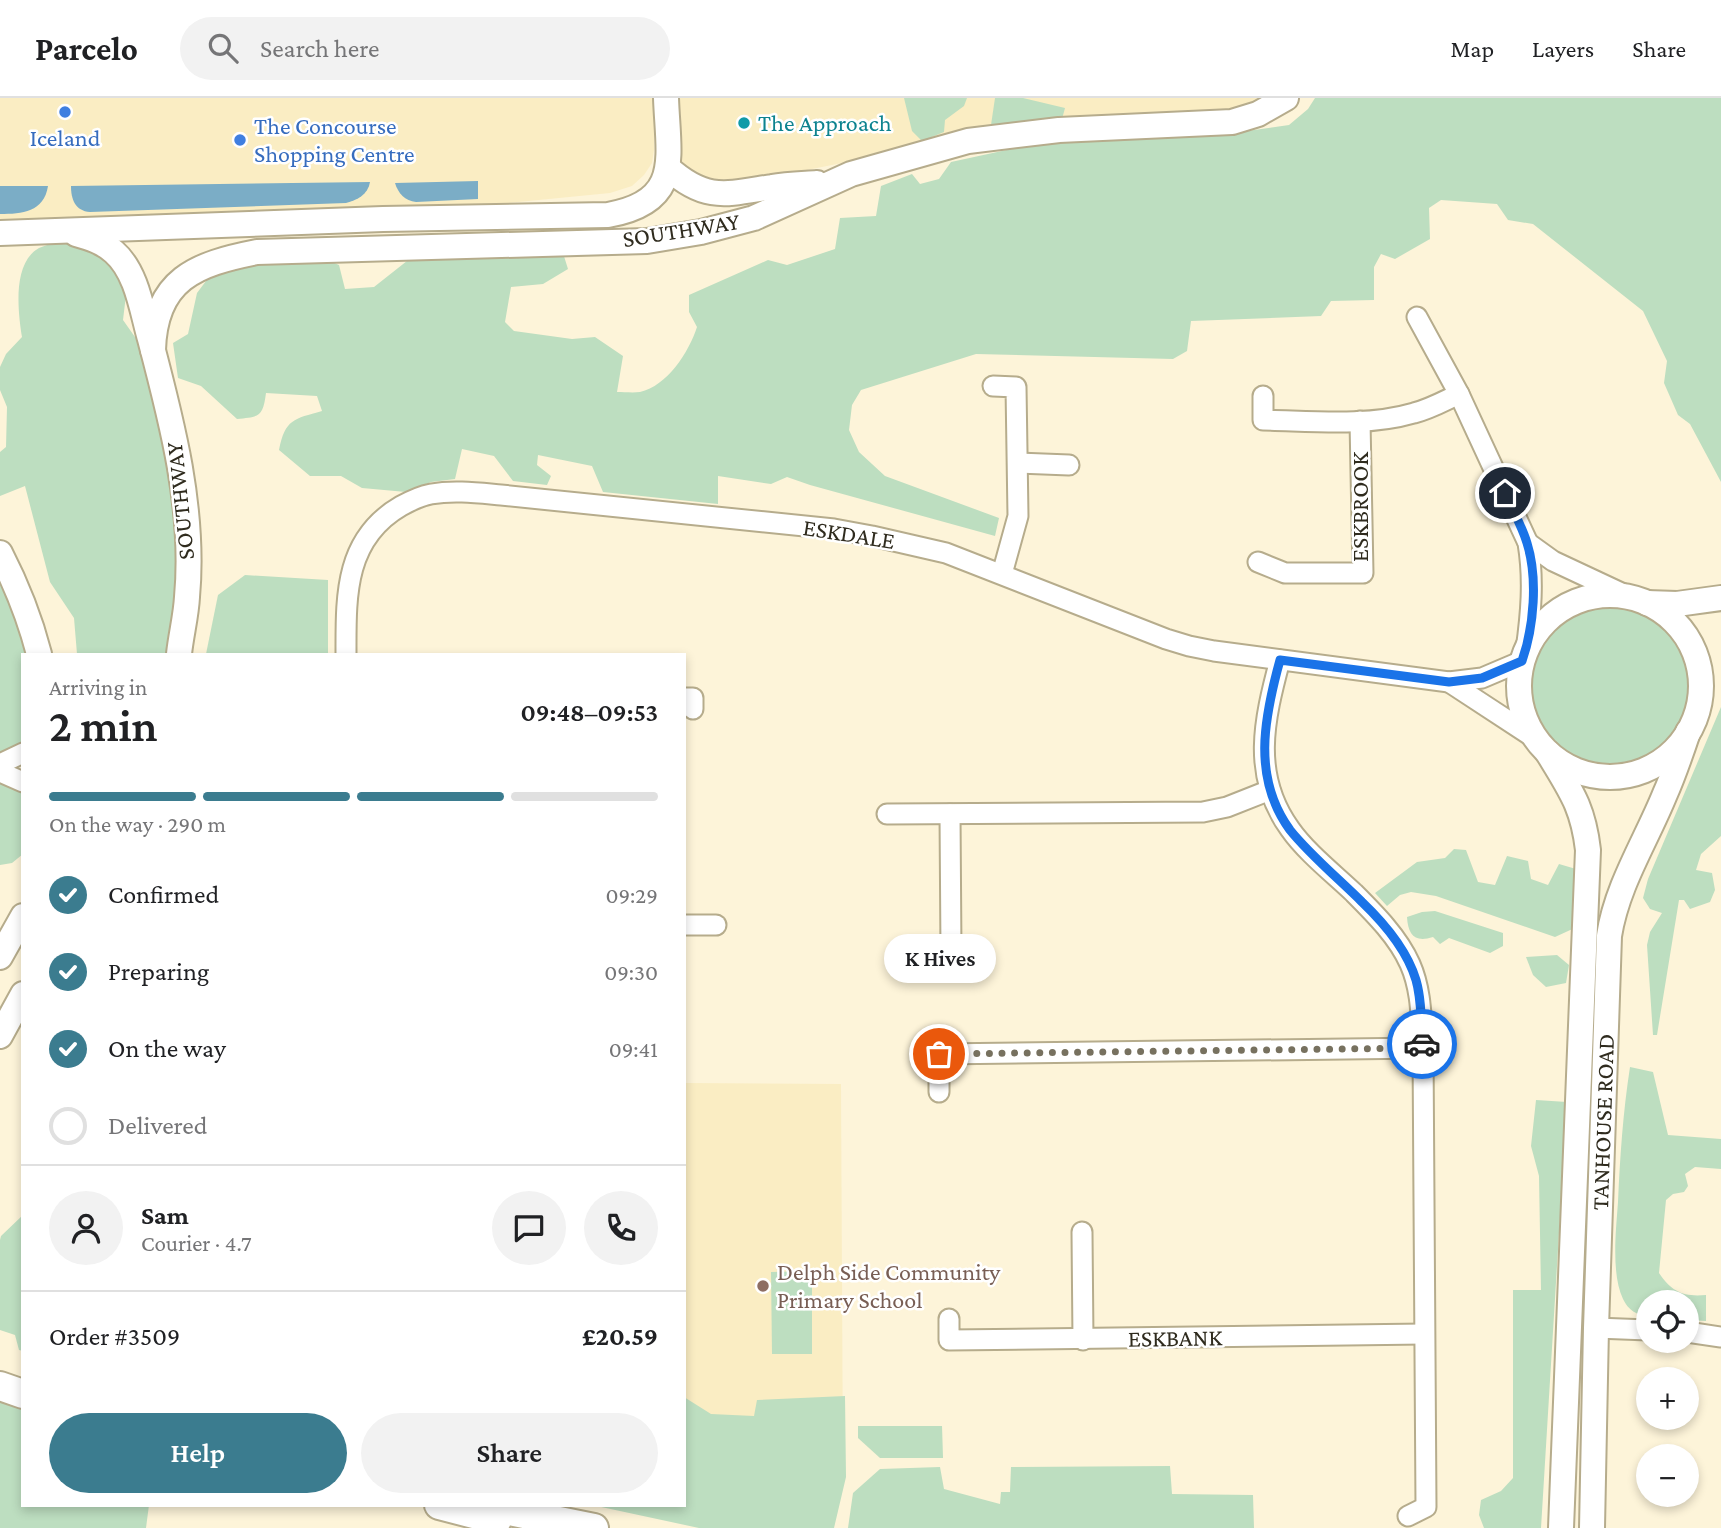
<!DOCTYPE html>
<meta charset="utf-8">
<style>
:root{--surface:#fff;--page:#f2f2f2;--text:#202124;--muted:#757577;--line:#e0e0e0;--accent:#3b7c8f}
body{margin:0;font-family:"Crimson Pro",serif;background:var(--page);color:var(--text);height:100vh;display:flex;flex-direction:column;font-size:26px;white-space:nowrap}
*{box-sizing:border-box;margin:0}
p{font-size:23px;color:var(--muted)}
.icon{flex:none;width:38px;height:38px;fill:none;stroke:currentColor;stroke-width:2;stroke-linecap:round;stroke-linejoin:round}
.map{position:relative;flex:1;overflow:hidden}
.details{position:absolute;left:21px;top:555px;width:665px;height:854px;display:flex;flex-direction:column;background:var(--surface);border-radius:0px;box-shadow:0 4px 10px #0003}
.details>*{flex:none}
.buttons{position:absolute;left:1636px;top:1192px;display:grid;gap:14px}
.buttons a{display:grid;place-items:center;width:63px;height:63px;border-radius:50%;background:var(--surface);box-shadow:0 4px 10px #0003;font-size:35px}
.pin{position:absolute;display:grid;place-items:center;width:60px;height:60px;color:#fff;margin:-30px;border:4px solid #fff;border-radius:50%;box-shadow:0 2px 7px #0007}
.courier{position:absolute;display:grid;place-items:center;width:70px;height:70px;margin:-35px;border:5px solid #1a73e8;border-radius:50%;background:#fff;color:#222;box-shadow:0 2px 9px #0007}
.bubble{position:absolute;height:49px;border-radius:24px;background:var(--surface);box-shadow:0 4px 10px #0003;font-size:23px;font-weight:600;line-height:49px;text-align:center}
.headline em{font-style:normal;font-weight:600}
.headline div{display:flex;flex-direction:column-reverse}
.headline{display:flex;align-items:center;justify-content:space-between;height:119px;padding:0 28px}
h1{font-size:46px;font-weight:600;line-height:52px}
.bar{display:grid;grid-template-columns:repeat(4,1fr);gap:10px 7px;align-content:center;height:84px;padding:0 28px}
.bar i{height:9px;border-radius:5px;background:var(--line)}
.bar .active{background:var(--accent)}
.bar p{grid-column:span 4}
.line{display:flex;align-items:center;gap:18px;padding:0 28px;border-top:2px solid var(--line)}
.line div{flex:1}
.round{display:grid;place-items:center;flex:none;width:74px;height:74px;border-radius:37px;background:var(--page)}
ol{padding:0 28px;list-style:none}
li{display:flex;align-items:center;gap:21px;height:77px}
li p{margin-inline-start:auto}
li .icon{padding:7px;border-radius:50%;background:var(--accent);color:#fff;stroke-width:4}
li:last-child{color:var(--muted)}
li i{width:38px;height:38px;border:4px solid var(--line);border-radius:50%}
.primary-button{display:flex;gap:14px;margin-top:auto;padding:14px 28px}
.primary-button a{flex:1;height:80px;border-radius:42px;background:var(--accent);color:#fff;font-size:28px;font-weight:600;line-height:80px;text-align:center}
.primary-button a+a{background:var(--page);color:var(--text)}
header{display:flex;align-items:center;gap:42px;box-sizing:border-box;height:98px;padding:0 35px;background:var(--surface);border-bottom:2px solid var(--line)}
header strong{font-size:33px}
nav{display:flex;gap:38px;margin-inline-start:auto;font-size:24px}
.search{width:490px;height:63px;background:var(--page);display:flex;align-items:center;gap:18px;box-sizing:border-box;padding:0 24px;border-radius:38px;color:var(--muted);font-size:26px}
.map>svg:first-child{display:block}
.built{fill:#faedc3}
.green{fill:#bddec0}
.water{fill:#7badc6}
.lines{fill:none;stroke-linecap:round;stroke-linejoin:round}
.minor-casing{stroke:#b6ac8c;stroke-width:23}
.tertiary-casing{stroke:#b6ac8c;stroke-width:28}
.secondary-casing{stroke:#b6ac8c;stroke-width:32}
.minor{stroke:#fff;stroke-width:19}
.tertiary{stroke:#fff;stroke-width:24}
.secondary{stroke:#fff;stroke-width:28}
.done{stroke:#77715f;stroke-width:7;stroke-dasharray:0 12.6}
.route{stroke:#1a73e8;stroke-width:9}
.shop-dot{fill:#3f7fe0;stroke:#fff;stroke-width:2.5}
.culture-dot{fill:#0f9aa8;stroke:#fff;stroke-width:2.5}
.education-dot{fill:#8d6e63;stroke:#fff;stroke-width:2.5}
.labels{text-anchor:middle;stroke-width:5;stroke-linejoin:round;paint-order:stroke}
.culture-label{font-size:24px;fill:#0d838f;stroke:#fff;text-anchor:start}
.shop-label{font-size:24px;fill:#366cbe;stroke:#fff;text-anchor:start}
.street-label{font-size:24px;fill:#2f2b1e;stroke:#fff}
.education-label{font-size:24px;fill:#785e54;stroke:#fff;text-anchor:start}
</style>
<header>
<strong>Parcelo</strong>
<div class="search"><svg class="icon" aria-label="search" viewBox="0 0 24 24"><circle cx="10" cy="10" r="6"/><path d="M15 15l6 6"/></svg>Search here</div>
<nav><a>Map</a><a>Layers</a><a>Share</a></nav>
</header>
<div class="map">
<svg width="1721" height="1430" viewBox="0 0 1721 1430">
<rect width="100%" height="100%" fill="#fdf4d9"/>
<g class="built">
<path d="M 0,0 L 654,0 L 654,52 L 652,65 L 644,77 L 632,88 L 610,95 L 489,107 L 0,125 Z"/>
<path d="M 674,0 L 1265,0 L 1253,10 L 872,59 L 732,87 L 709,87 L 679,63 Z"/>
<path d="M 684,985 L 841,986 L 843,1374 L 684,1339 Z"/>
</g>
<g class="green">
<path d="M 904,0 L 967,0 L 964,8 L 945,22 L 944,34 L 922,43 L 912,33 Z"/>
<path d="M 995,0 L 1023,0 L 1065,10 L 1062,21 L 991,27 Z"/>
<path d="M 1315,0 L 1721,0 L 1721,384 L 1690,326 L 1678,317 L 1664,285 L 1667,263 L 1643,213 L 1533,126 L 1508,122 L 1497,106 L 1441,102 L 1429,110 L 1430,141 L 1395,161 L 1381,156 L 1374,169 L 1374,202 L 1331,203 L 1321,218 L 1191,223 L 1187,253 L 1173,261 L 976,256 L 861,292 L 852,307 L 849,332 L 859,354 L 885,378 L 999,420 L 995,438 L 810,387 L 787,379 L 771,386 L 718,378 L 718,406 L 603,394 L 592,368 L 538,357 L 537,367 L 551,378 L 547,387 L 513,383 L 494,358 L 462,351 L 455,381 L 431,384 L 406,394 L 362,390 L 341,378 L 310,378 L 279,352 C 285,321 294,321 322,313 L 317,298 L 266,295 C 263,318 260,319 237,321 L 201,288 L 178,280 L 173,245 L 188,236 L 197,195 L 218,167 L 315,157 L 339,167 L 345,191 L 374,189 L 412,159 L 563,155 L 568,171 L 543,186 L 511,189 L 505,224 L 514,233 L 572,241 L 595,239 L 623,258 L 617,294 C 624,294 633,295 640,294 C 667,288 689,254 697,229 L 689,214 L 689,197 L 768,162 L 787,167 L 835,151 L 840,120 L 876,118 L 881,88 L 912,76 L 920,86 L 939,81 L 951,64 L 1030,47 L 1135,39 L 1218,37 L 1289,27 L 1308,11 Z"/>
<path d="M 56,144 L 78,147 L 98,156 L 112,169 L 126,197 L 123,222 L 142,249 L 175,384 L 180,488 L 170,556 L 77,556 L 74,520 L 50,484 L 25,388 L 0,398 L 0,354 L 6,349 L 7,309 L 0,292 L 0,269 L 6,256 L 22,239 C 18,214 12,165 39,150 C 44,148 50,146 56,144 Z"/>
<path d="M 0,476 L 33,556 L 23,556 L 23,647 L 11,653 L 0,654 Z"/>
<path d="M 245,477 L 328,482 L 328,556 L 206,556 L 218,497 Z"/>
<circle cx="1610" cy="588" r="82"/>
<path d="M 1721,609 L 1721,738 L 1701,756 L 1696,772 L 1712,775 L 1715,792 L 1710,804 L 1690,811 L 1684,802 L 1679,802 L 1657,937 L 1653,937 L 1647,847 L 1650,834 L 1662,815 L 1650,811 L 1643,800 L 1648,781 Z"/>
<path d="M 0,680 L 23,690 L 23,756 L 12,765 L 0,767 Z"/>
<path d="M 1454,751 L 1466,752 L 1478,784 L 1495,787 L 1507,758 L 1528,763 L 1531,781 L 1548,787 L 1559,766 L 1576,771 L 1579,828 L 1555,839 L 1436,798 L 1411,794 L 1400,797 L 1387,808 L 1375,795 L 1417,764 L 1445,760 Z"/>
<path d="M 1435,813 L 1503,835 L 1503,848 L 1490,855 L 1449,840 L 1440,846 L 1433,839 C 1415,845 1408,837 1407,819 L 1422,814 Z"/>
<path d="M 1557,857 L 1569,867 L 1566,885 L 1546,889 L 1533,877 L 1526,859 Z"/>
<path d="M 1630,969 L 1653,974 L 1668,1037 L 1721,1041 L 1721,1071 L 1695,1069 L 1685,1076 L 1688,1088 L 1684,1094 L 1673,1096 L 1666,1102 L 1659,1175 C 1672,1194 1683,1199 1706,1197 L 1706,1223 L 1687,1222 L 1687,1204 L 1648,1204 L 1648,1219 C 1637,1217 1628,1212 1623,1201 C 1611,1176 1616,1132 1618,1104 C 1620,1059 1623,1014 1630,969 Z"/>
<path d="M 1536,1002 L 1567,1004 L 1541,1430 L 1484,1430 L 1479,1417 L 1481,1402 L 1501,1393 L 1513,1380 L 1513,1192 L 1541,1192 L 1539,1078 L 1531,1048 Z"/>
<path d="M 23,1117 L 23,1253 L 19,1252 L 15,1237 L 0,1232 L 0,1142 L 1,1138 Z"/>
<path d="M 812,1173 L 812,1256 L 772,1256 L 771,1174 Z"/>
<path d="M 845,1298 L 846,1379 L 834,1430 L 699,1430 L 592,1407 L 684,1407 L 684,1299 L 711,1316 L 754,1318 L 757,1302 Z"/>
<path d="M 0,1299 L 23,1306 L 23,1407 L 149,1407 L 146,1430 L 0,1430 Z"/>
<path d="M 858,1328 L 942,1328 L 943,1360 L 880,1360 L 858,1340 Z"/>
<path d="M 1170,1368 L 1172,1396 L 1253,1397 L 1254,1430 L 848,1430 L 853,1395 L 880,1371 L 940,1369 L 944,1391 L 1000,1406 L 1001,1394 L 1010,1394 L 1011,1369 Z"/>
</g>
<g class="water">
<path d="M 478,83 L 478,101 L 416,104 C 405,103 398,95 395,85 Z"/>
<path d="M 370,84 C 368,97 357,102 346,105 L 90,114 C 75,113 71,101 71,88 Z"/>
<path d="M 0,88 L 48,88 C 44,114 22,116 0,116 Z"/>
</g>
<g class="lines">
<defs>
<g id="minor">
<path d="M 1417,219 L 1459,296 L 1528,445 C 1534,482 1531,516 1526,552"/>
<path d="M 993,288 L 1016,289 L 1018,418 L 1002,476"/>
<path d="M 1263,298 L 1263,322 C 1312,323 1366,329 1414,315 C 1430,311 1444,303 1459,296"/>
<path d="M 1018,365 L 1069,367"/>
<path d="M 1528,445 L 1553,463 L 1632,500"/>
<path d="M 1258,464 L 1285,475 L 1363,475 L 1360,323"/>
<path d="M 346,556 C 346,499 344,441 401,408 C 410,403 420,398 431,396 C 454,392 478,395 501,397 L 834,431 L 872,438 L 946,455 L 1166,541 L 1189,548 L 1214,553 L 1449,584 L 1482,580 L 1522,563"/>
<path d="M 1280,562 C 1264,622 1251,677 1290,731 C 1306,754 1334,776 1354,795 C 1375,816 1398,839 1410,866 C 1422,893 1421,922 1423,950 L 1426,1409 L 1408,1418"/>
<path d="M 1449,584 L 1536,641"/>
<path d="M 684,600 L 693,600 L 693,611"/>
<path d="M 0,666 L 23,655"/>
<path d="M 0,674 L 23,684"/>
<path d="M 887,716 L 1203,714 L 1227,709 L 1270,692"/>
<path d="M 950,716 L 951,854"/>
<path d="M 684,827 L 716,827"/>
<path d="M 939,994 L 939,956 L 1423,950"/>
<path d="M 1082,1134 L 1083,1242"/>
<path d="M 949,1221 L 949,1242 L 1424,1236"/>
<path d="M 1596,1230 L 1648,1232"/>
<path d="M 1687,1234 L 1721,1239"/>
</g>
<g id="tertiary">
<path d="M 668,70 C 706,104 726,96 772,89 C 787,86 802,86 817,85"/>
<path d="M 0,135 L 383,121 L 608,117 C 683,104 668,59 666,0"/>
<path d="M 76,136 C 90,140 103,144 114,154 C 137,174 142,213 150,241 C 172,324 195,412 187,499 C 186,518 181,537 179,556"/>
<path d="M 153,252 C 155,181 196,166 257,154 L 647,143 L 701,134 L 754,120 L 851,76 L 968,43 L 1059,32 L 1232,24 L 1258,16 L 1286,0"/>
<path d="M 0,455 C 17,488 30,521 39,556"/>
<circle cx="1610" cy="588" r="91"/>
<path d="M 1647,505 L 1677,506 L 1721,500"/>
<path d="M 1548,655 C 1570,692 1583,708 1588,752 L 1561,1430"/>
<path d="M 0,859 L 23,818"/>
<path d="M 0,938 L 23,896"/>
<path d="M 1592,1430 L 1596,1230 L 1609,838 C 1617,787 1646,743 1665,696 C 1674,676 1681,655 1688,634"/>
</g>
<g id="secondary">
<path d="M 0,1288 L 23,1296"/>
<path d="M 439,1407 L 497,1422"/>
<path d="M 479,1407 L 594,1430"/>
</g>
</defs>
<use href="#minor" class="minor-casing"/>
<use href="#tertiary" class="tertiary-casing"/>
<use href="#secondary" class="secondary-casing"/>
<use href="#minor" class="minor"/>
<use href="#tertiary" class="tertiary"/>
<use href="#secondary" class="secondary"/>
</g>
<g class="lines">
<path class="done" d="M 939,956 L 1423,950 L 1422,946"/>
<path class="route" d="M 1422,946 C 1421,925 1422,903 1416,882 C 1407,852 1385,826 1362,804 C 1340,782 1309,756 1290,732 C 1252,680 1264,620 1280,562 L 1449,584 L 1482,580 L 1522,563 C 1534,529 1538,480 1527,445 C 1522,428 1512,411 1505,395"/>
</g>
<g class="shop-dot">
<circle cx="65" cy="14" r="7"/>
<circle cx="240" cy="42" r="7"/>
</g>
<circle class="culture-dot" cx="744" cy="25" r="7"/>
<circle class="education-dot" cx="763" cy="1188" r="7"/>
<g class="labels">
<g class="culture-label">
<text x="758" y="33">The Approach</text>
</g>
<g class="shop-label">
<text x="254" y="36">The Concourse<tspan x="254" dy="28">Shopping Centre</tspan></text>
<text x="65" y="48" text-anchor="middle">Iceland</text>
</g>
<g class="street-label">
<text transform="translate(681 132) rotate(-9)" y="8">SOUTHWAY</text>
<text transform="translate(180 403) rotate(-96)" y="8">SOUTHWAY</text>
<text transform="translate(1360 409) rotate(-90)" y="8">ESKBROOK</text>
<text transform="translate(849 436) rotate(9)" y="8">ESKDALE</text>
<text transform="translate(1603 1024) rotate(-88)" y="8">TANHOUSE ROAD</text>
<text transform="translate(1175 1240) rotate(-1)" y="8">ESKBANK</text>
</g>
<g class="education-label">
<text x="777" y="1182">Delph Side Community<tspan x="777" dy="28">Primary School</tspan></text>
</g>
</g>
</svg>
<div class="buttons">
<a><svg class="icon" aria-label="locate" viewBox="0 0 24 24"><circle cx="12" cy="12" r="6"/><path d="M12 2v4M12 18v4M2 12h4M18 12h4"/></svg></a>
<a>+</a>
<a>−</a>
</div>
<div class="pin" style="left:939px;top:956px;background:#ea580c"><svg class="icon" aria-label="bag" viewBox="0 0 24 24"><path d="M5 8h14l-1 12H6zM9 8a3 3 0 0 1 6 0"/></svg></div>
<div class="pin" style="left:1505px;top:395px;background:#1f2937"><svg class="icon" aria-label="home" viewBox="0 0 24 24"><path d="M3 11l9-7 9 7M6 9v11h12V9"/></svg></div>
<div class="courier" style="left:1422px;top:946px"><svg class="icon" aria-label="car" viewBox="0 0 24 24"><path d="M5 17H2v-5l4-1 3-4h7l3 4 3 1v5h-3M9 17h6M6 11h13"/><circle cx="7" cy="17" r="2"/><circle cx="17" cy="17" r="2"/></svg></div>
<div class="bubble" style="left:884px;top:836px;width:112px">K Hives</div>
<section class="details">
<div class="headline"><div><h1>2 min</h1><p>Arriving in</p></div><em>09:48–09:53</em></div>
<div class="bar"><i class="active"></i><i class="active"></i><i class="active"></i><i></i><p>On the way · 290 m</p></div>
<ol>
<li><svg class="icon" aria-label="check" viewBox="0 0 24 24"><path d="M5 12l5 5 9-10"/></svg>Confirmed<p>09:29</p></li>
<li><svg class="icon" aria-label="check" viewBox="0 0 24 24"><path d="M5 12l5 5 9-10"/></svg>Preparing<p>09:30</p></li>
<li><svg class="icon" aria-label="check" viewBox="0 0 24 24"><path d="M5 12l5 5 9-10"/></svg>On the way<p>09:41</p></li>
<li><i></i>Delivered</li>
</ol>
<div class="line" style="height:126px"><a class="round"><svg class="icon" aria-label="person" viewBox="0 0 24 24"><circle cx="12" cy="8" r="4"/><path d="M4 21q1-7 8-7t8 7"/></svg></a><div><b>Sam</b><p>Courier · 4.7</p></div><a class="round"><svg class="icon" aria-label="chat" viewBox="0 0 24 24"><path d="M4 5h16v11H9l-5 4z"/></svg></a><a class="round"><svg class="icon" aria-label="phone" viewBox="0 0 24 24"><path d="M5 4h4l2 5-3 2q2 4 5 5l2-3 5 2v4C11 20 4 13 5 4z"/></svg></a></div>
<div class="line" style="height:91px"><div>Order #3509</div><b>£20.59</b></div>
<div class="primary-button"><a>Help</a><a>Share</a></div>
</section>
</div>
